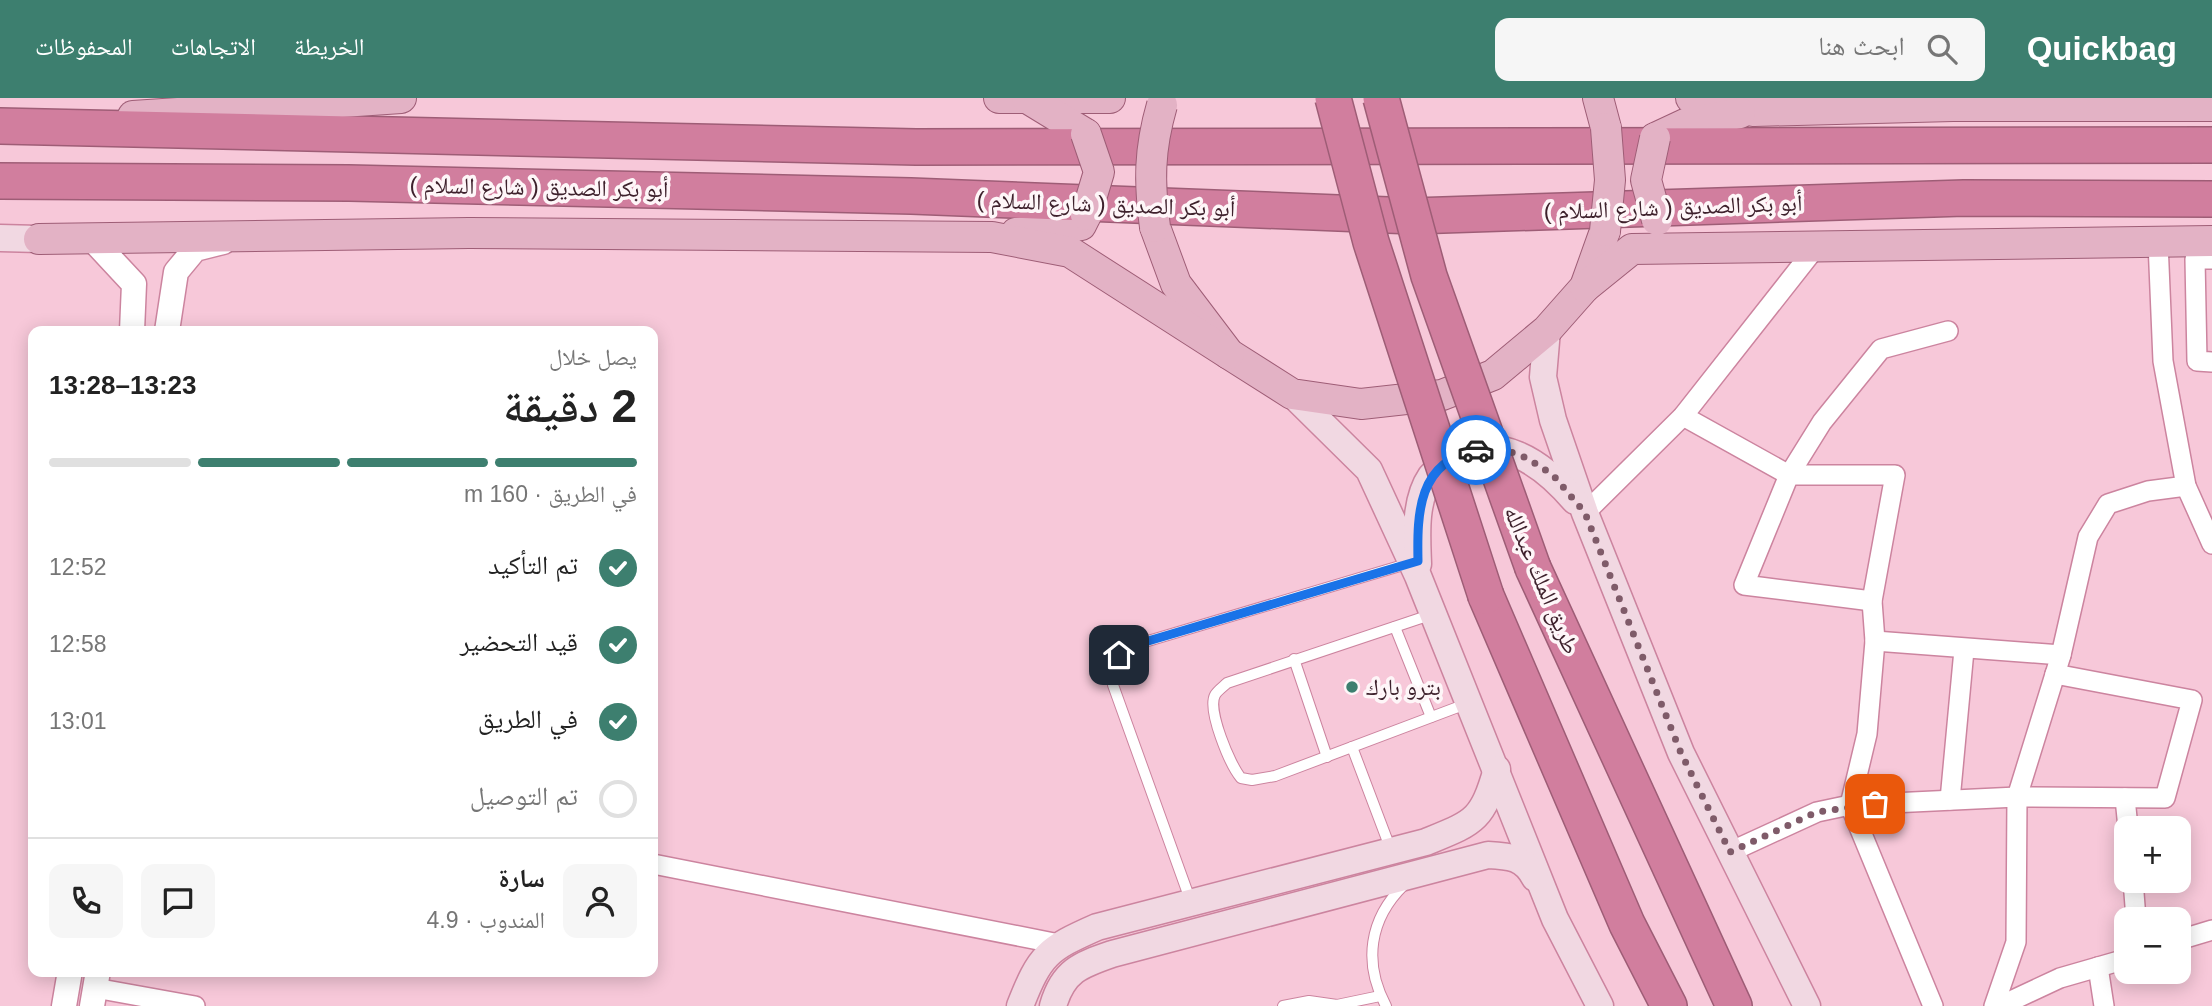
<!DOCTYPE html>
<html lang="ar">
<meta charset="utf-8">
<style>
:root{--surface:#fff;--page:#f6f6f6;--text:#222;--muted:#767676;--line:#e0e0e0;--accent:#3d7f6f}
body{margin:0;font-family:Arial,"Noto Naskh Arabic",sans-serif;background:var(--page);color:var(--text);direction:rtl;height:100vh;display:flex;flex-direction:column;font-size:26px;white-space:nowrap}
*{box-sizing:border-box;margin:0}
p{font-size:23px;color:var(--muted)}
.icon{flex:none;width:38px;height:38px;fill:none;stroke:currentColor;stroke-width:2;stroke-linecap:round;stroke-linejoin:round}
.map{position:relative;flex:1;overflow:hidden;direction:ltr}
.details{position:absolute;left:28px;top:228px;width:630px;height:651px;display:flex;flex-direction:column;background:var(--surface);border-radius:14px;box-shadow:0 4px 18px #0003;direction:rtl}
.details>*{flex:none}
.tools{position:absolute;left:2114px;top:718px;display:grid;gap:14px}
.tools a{display:grid;place-items:center;width:77px;height:77px;border-radius:14px;background:var(--surface);box-shadow:0 4px 18px #0003;font-size:35px}
.pin{position:absolute;display:grid;place-items:center;width:60px;height:60px;color:#fff;margin:-30px;border-radius:14px;box-shadow:0 4px 10px #0006}
.courier{position:absolute;display:grid;place-items:center;width:70px;height:70px;margin:-35px;border:5px solid #1a73e8;border-radius:50%;background:#fff;color:#222;box-shadow:0 2px 9px #0007}
.summary em{font-style:normal;font-weight:600}
.summary div{display:flex;flex-direction:column-reverse}
.summary{display:flex;align-items:center;justify-content:space-between;height:119px;padding:0 21px}
h1{font-size:46px;font-weight:600;line-height:52px}
.bar{display:grid;grid-template-columns:repeat(4,1fr);gap:10px 7px;align-content:center;height:84px;padding:0 21px}
.bar i{height:9px;border-radius:5px;background:var(--line)}
.bar .active{background:var(--accent)}
.bar p{grid-column:span 4}
.line{display:flex;align-items:center;gap:18px;padding:0 21px;border-top:2px solid var(--line)}
.line div{flex:1}
.round{display:grid;place-items:center;flex:none;width:74px;height:74px;border-radius:14px;background:var(--page)}
ol{padding:0 21px;list-style:none}
li{display:flex;align-items:center;gap:21px;height:77px}
li p{margin-inline-start:auto}
li .icon{padding:7px;border-radius:50%;background:var(--accent);color:#fff;stroke-width:4}
li:last-child{color:var(--muted)}
li i{width:38px;height:38px;border:4px solid var(--line);border-radius:50%}
header{display:flex;align-items:center;gap:42px;box-sizing:border-box;height:98px;padding:0 35px;background:var(--accent);color:#fff}
header strong{font-size:33px}
nav{display:flex;gap:38px;margin-inline-start:auto;font-size:24px}
.search{width:490px;height:63px;background:var(--page);display:flex;align-items:center;gap:18px;box-sizing:border-box;padding:0 24px;border-radius:14px;color:var(--muted);font-size:26px}
.map>svg:first-child{display:block}
.lines{fill:none;stroke-linecap:round;stroke-linejoin:round}
.service-casing{stroke:#cc849f;stroke-width:12}
.minor-casing{stroke:#cc849f;stroke-width:22}
.tertiary-casing{stroke:#cc849f;stroke-width:27}
.secondary-casing{stroke:#cc849f;stroke-width:29}
.primary-casing{stroke:#9e5d76;stroke-width:32}
.motorway-casing{stroke:#9e5d76;stroke-width:38}
.service{stroke:#fff;stroke-width:10}
.minor{stroke:#fff;stroke-width:19}
.tertiary{stroke:#fff;stroke-width:24}
.secondary{stroke:#f1d8e2;stroke-width:26}
.primary{stroke:#e3b2c5;stroke-width:30}
.motorway{stroke:#d17e9e;stroke-width:35}
.primary-bridge-casing{stroke:#9e5d76;stroke-width:32;stroke-linecap:butt}
.motorway-bridge-casing{stroke:#9e5d76;stroke-width:38;stroke-linecap:butt}
.primary-bridge{stroke:#e3b2c5;stroke-width:30}
.motorway-bridge{stroke:#d17e9e;stroke-width:35}
.done{stroke:#7f5b69;stroke-width:7;stroke-dasharray:0 12.6}
.route{stroke:#1a73e8;stroke-width:9}
.poi-dot{fill:#3d7f6f;stroke:#fef6f8;stroke-width:2.5}
.labels{text-anchor:middle;stroke-width:7;stroke-linejoin:round;paint-order:stroke}
.street-label{font-size:23px;fill:#3e212c;stroke:#fef6f8}
.poi-label{font-size:23px;fill:#3e212c;stroke:#fef6f8;text-anchor:start}
</style>
<header>
<strong>Quickbag</strong>
<div class="search"><svg class="icon" aria-label="search" viewBox="0 0 24 24"><circle cx="10" cy="10" r="6"/><path d="M15 15l6 6"/></svg>ابحث هنا</div>
<nav><a>الخريطة</a><a>الاتجاهات</a><a>المحفوظات</a></nav>
</header>
<div class="map">
<svg width="2212" height="908" viewBox="0 0 2212 908">
<rect width="100%" height="100%" fill="#f7c8d9"/>
<g class="lines">
<defs>
<g id="service">
<path d="M 1433,516 L 1227,585 C 1224,588 1217,593 1215,597 C 1207,612 1230,667 1241,680 L 1252,682 L 1275,678 L 1466,606"/>
<path d="M 1395,529 L 1431,619"/>
<path d="M 1294,561 L 1327,659"/>
<path d="M 1352,649 L 1391,752"/>
<path d="M 1191,804 L 1113,587 L 1111,568 L 1119,557 L 1138,546 L 1410,465"/>
<path d="M 1283,908 L 1309,903 L 1337,907 L 1380,898"/>
<path d="M 1386,908 C 1363,865 1369,821 1404,787"/>
</g>
<g id="minor">
<path d="M 2158,144 L 2163,263 L 2186,388 L 2212,446"/>
<path d="M 2212,161 L 2195,161 L 2197,263 L 2212,264"/>
<path d="M 1683,318 L 1789,377 L 1895,377 L 1872,503 L 1875,543 L 1867,636 L 1850,707 L 1933,908"/>
<path d="M 1585,415 L 1683,318 L 1816,149"/>
<path d="M 1872,503 L 1744,487 L 1789,377 L 1822,324 L 1881,251 L 1948,233"/>
<path d="M 1875,543 L 2061,557"/>
<path d="M 2125,700 L 2128,730"/>
<path d="M 1950,702 L 1964,552"/>
<path d="M 1730,754 L 1817,714 L 1850,707 L 2017,699 L 2165,700 L 2192,602 L 2055,576"/>
<path d="M 653,766 L 1059,846"/>
<path d="M 2133,782 L 2136,821"/>
<path d="M 2179,842 L 2212,832"/>
<path d="M 2098,869 L 2104,908"/>
<path d="M 95,890 L 195,908"/>
<path d="M 1994,908 L 2016,844 L 2017,699 L 2061,557 L 2088,439 L 2108,406 L 2148,393 L 2186,388"/>
<path d="M 2000,908 L 2060,880 L 2126,861"/>
</g>
<g id="tertiary">
<path d="M 93,142 L 134,186 L 132,233"/>
<path d="M 167,233 L 176,174 L 195,151 L 223,144"/>
<path d="M 64,908 L 70,873"/>
<path d="M 92,908 L 98,873"/>
</g>
<g id="secondary">
<path d="M 0,140 L 39,141"/>
<path d="M 1547,232 L 1543,279 L 1553,322 L 1585,415 L 1681,655 L 1807,908"/>
<path d="M 1292,296 L 1369,372 L 1418,478 L 1555,821 L 1600,908"/>
<path d="M 1418,466 C 1417,438 1414,403 1431,378 C 1435,373 1443,369 1448,365 C 1495,330 1543,365 1575,403"/>
<path d="M 1020,908 C 1040,857 1047,851 1097,829 L 1426,744 C 1475,724 1482,723 1497,671"/>
<path d="M 1053,908 C 1063,873 1080,867 1112,856 L 1488,757 C 1510,758 1524,759 1535,780"/>
</g>
<g id="primary">
<path d="M 999,0 L 1110,0"/>
<path d="M 1027,0 L 1086,36"/>
<path d="M 1598,0 L 1606,30"/>
<path d="M 1691,0 L 1754,13 L 1953,8 L 2212,8"/>
<path d="M 133,18 L 401,0"/>
<path d="M 1655,40 L 1685,26 L 1740,15"/>
<path d="M 1155,129 L 1176,186 L 1229,256 L 1292,296 L 1361,306 L 1442,297 L 1493,277 L 1547,232 L 1585,189 L 1605,133"/>
<path d="M 1016,135 L 1081,127 L 1086,117"/>
<path d="M 39,141 L 469,135 L 992,139 L 1070,154 L 1229,256"/>
<path d="M 1585,189 L 1632,151 L 2212,143"/>
</g>
<g id="motorway">
<path d="M 0,28 L 916,49 L 2212,47"/>
<path d="M 0,83 L 349,85 L 911,98 L 1413,118 L 1964,100 L 2212,101"/>
<path d="M 1533,470 L 1734,908"/>
<path d="M 1486,498 L 1627,826 L 1669,908"/>
</g>
</defs>
<use href="#service" class="service-casing"/>
<use href="#minor" class="minor-casing"/>
<use href="#tertiary" class="tertiary-casing"/>
<use href="#secondary" class="secondary-casing"/>
<use href="#primary" class="primary-casing"/>
<use href="#motorway" class="motorway-casing"/>
<use href="#service" class="service"/>
<use href="#minor" class="minor"/>
<use href="#tertiary" class="tertiary"/>
<use href="#secondary" class="secondary"/>
<use href="#primary" class="primary"/>
<use href="#motorway" class="motorway"/>
<defs>
<g id="primary-bridge">
<path d="M 1086,36 L 1099,74 L 1086,117"/>
<path d="M 1655,40 L 1646,82 L 1657,122"/>
<path d="M 1155,129 C 1149,84 1149,52 1162,7"/>
<path d="M 1605,133 L 1610,82 L 1606,30"/>
</g>
<g id="motorway-bridge">
<path d="M 1333,0 L 1371,144 L 1486,498"/>
<path d="M 1381,0 L 1429,178 L 1533,470"/>
</g>
</defs>
<use href="#primary-bridge" class="primary-bridge-casing"/>
<use href="#motorway-bridge" class="motorway-bridge-casing"/>
<use href="#primary-bridge" class="primary-bridge"/>
<use href="#motorway-bridge" class="motorway-bridge"/>
</g>
<g class="lines">
<path class="done" d="M 1476,352 L 1495,348 L 1527,360 L 1553,377 L 1585,415 L 1681,655 L 1730,754 L 1817,714 L 1875,706"/>
<path class="route" d="M 1119,557 L 1138,546 L 1418,463 C 1417,415 1418,364 1476,352"/>
</g>
<circle class="poi-dot" cx="1352" cy="589" r="7"/>
<g class="labels">
<g class="street-label">
<text transform="translate(539 89) rotate(1)" y="8">( شارع السلام ) أبو بكر الصديق</text>
<text transform="translate(1106 106) rotate(2)" y="8">( شارع السلام ) أبو بكر الصديق</text>
<text transform="translate(1673 109) rotate(-2)" y="8">( شارع السلام ) أبو بكر الصديق</text>
<text transform="translate(1542 482) rotate(67)" y="8">طريق الملك عبدالله</text>
</g>
<g class="poi-label">
<text x="1366" y="597">بترو بارك</text>
</g>
</g>
</svg>
<div class="tools">
<a>+</a>
<a>−</a>
</div>
<div class="pin" style="left:1875px;top:706px;background:#ea580c"><svg class="icon" aria-label="bag" viewBox="0 0 24 24"><path d="M5 8h14l-1 12H6zM9 8a3 3 0 0 1 6 0"/></svg></div>
<div class="pin" style="left:1119px;top:557px;background:#1f2937"><svg class="icon" aria-label="home" viewBox="0 0 24 24"><path d="M3 11l9-7 9 7M6 9v11h12V9"/></svg></div>
<div class="courier" style="left:1476px;top:352px"><svg class="icon" aria-label="car" viewBox="0 0 24 24"><path d="M5 17H2v-5l4-1 3-4h7l3 4 3 1v5h-3M9 17h6M6 11h13"/><circle cx="7" cy="17" r="2"/><circle cx="17" cy="17" r="2"/></svg></div>
<section class="details">
<div class="summary"><div><h1>2 دقيقة</h1><p>يصل خلال</p></div><em>13:23–13:28</em></div>
<div class="bar"><i class="active"></i><i class="active"></i><i class="active"></i><i></i><p>في الطريق · 160 m</p></div>
<ol>
<li><svg class="icon" aria-label="check" viewBox="0 0 24 24"><path d="M5 12l5 5 9-10"/></svg>تم التأكيد<p>12:52</p></li>
<li><svg class="icon" aria-label="check" viewBox="0 0 24 24"><path d="M5 12l5 5 9-10"/></svg>قيد التحضير<p>12:58</p></li>
<li><svg class="icon" aria-label="check" viewBox="0 0 24 24"><path d="M5 12l5 5 9-10"/></svg>في الطريق<p>13:01</p></li>
<li><i></i>تم التوصيل</li>
</ol>
<div class="line" style="height:126px"><a class="round"><svg class="icon" aria-label="person" viewBox="0 0 24 24"><circle cx="12" cy="8" r="4"/><path d="M4 21q1-7 8-7t8 7"/></svg></a><div><b>سارة</b><p>المندوب · 4.9</p></div><a class="round"><svg class="icon" aria-label="chat" viewBox="0 0 24 24"><path d="M4 5h16v11H9l-5 4z"/></svg></a><a class="round"><svg class="icon" aria-label="phone" viewBox="0 0 24 24"><path d="M5 4h4l2 5-3 2q2 4 5 5l2-3 5 2v4C11 20 4 13 5 4z"/></svg></a></div>
</section>
</div>
